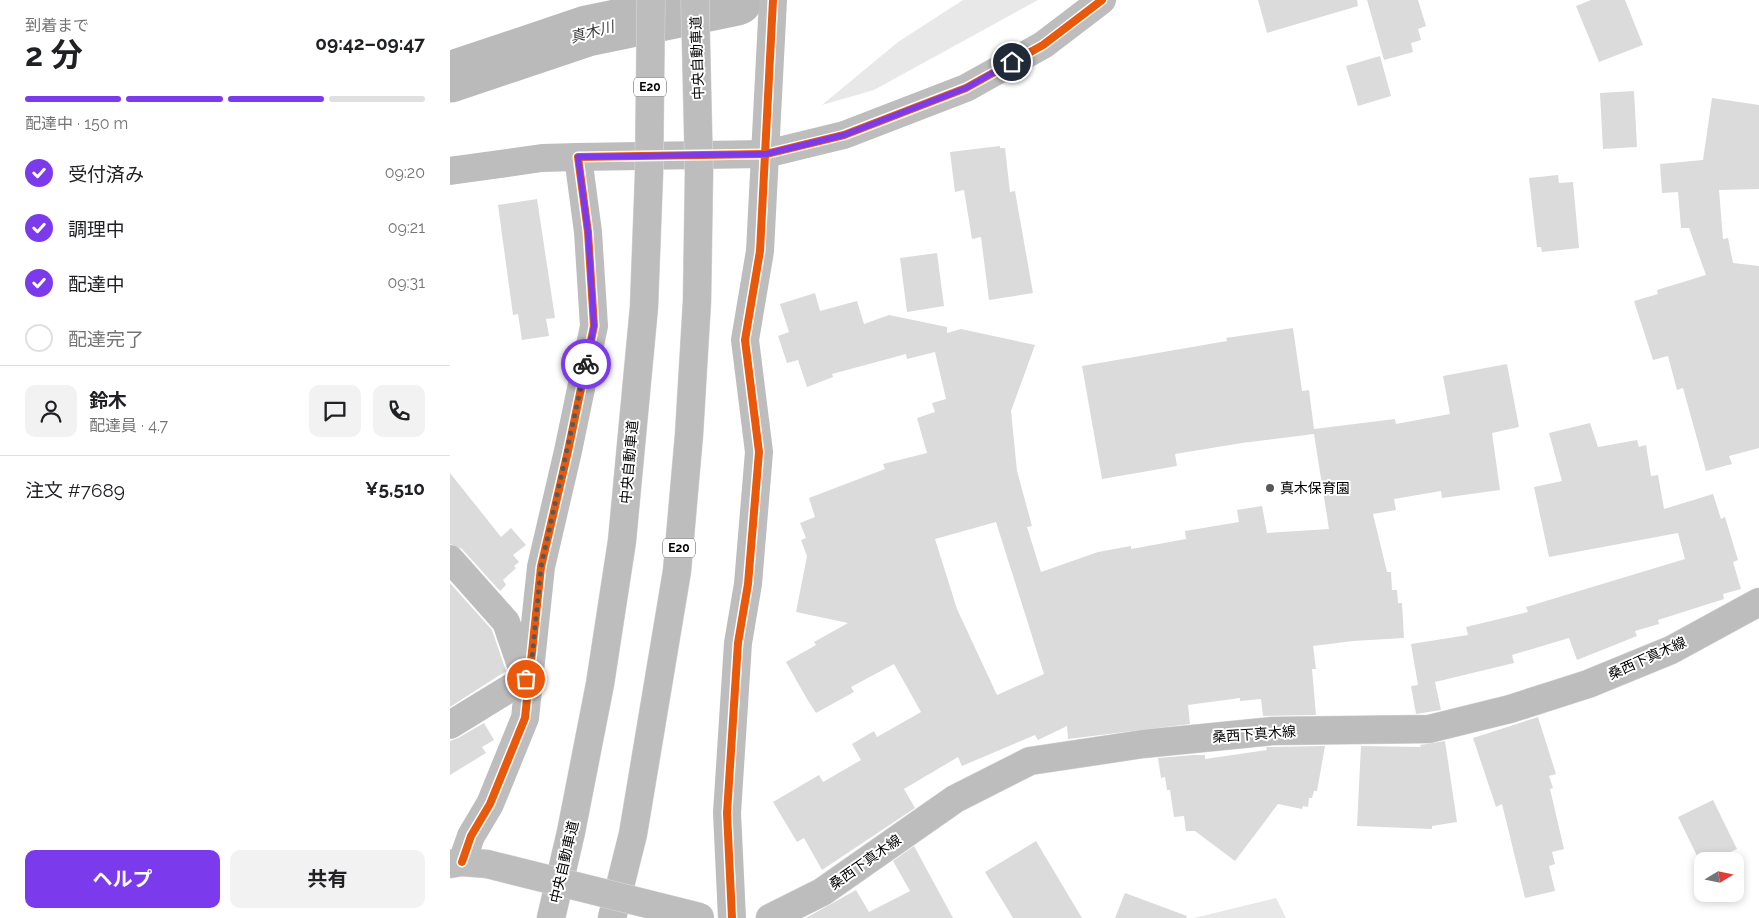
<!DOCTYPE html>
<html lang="ja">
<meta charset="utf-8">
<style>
:root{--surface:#fff;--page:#f2f2f2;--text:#202124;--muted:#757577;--line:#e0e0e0;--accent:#7c3aed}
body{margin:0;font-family:Raleway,"Noto Sans JP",sans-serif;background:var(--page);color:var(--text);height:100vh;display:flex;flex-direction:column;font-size:19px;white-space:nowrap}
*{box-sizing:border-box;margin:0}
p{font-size:16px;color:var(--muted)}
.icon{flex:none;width:28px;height:28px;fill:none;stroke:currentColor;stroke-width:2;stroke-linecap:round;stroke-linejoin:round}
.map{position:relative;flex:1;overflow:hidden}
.sheet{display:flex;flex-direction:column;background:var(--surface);width:450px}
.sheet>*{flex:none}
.needle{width:32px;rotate:80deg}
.fabs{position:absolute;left:1244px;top:852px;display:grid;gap:10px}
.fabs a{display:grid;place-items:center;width:50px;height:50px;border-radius:10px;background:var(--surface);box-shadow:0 2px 8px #0003;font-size:25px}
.pin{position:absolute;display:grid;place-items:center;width:42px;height:42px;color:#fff;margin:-21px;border:2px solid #fff;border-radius:50%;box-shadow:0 1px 5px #0007}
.courier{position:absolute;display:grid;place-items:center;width:50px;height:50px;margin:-25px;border:4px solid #7c3aed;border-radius:50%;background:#fff;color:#222;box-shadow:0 1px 6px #0007}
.head em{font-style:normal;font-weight:700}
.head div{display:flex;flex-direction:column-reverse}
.head{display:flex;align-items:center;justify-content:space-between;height:85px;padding:0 25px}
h1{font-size:32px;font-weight:700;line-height:38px}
.bar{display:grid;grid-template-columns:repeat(4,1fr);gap:8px 5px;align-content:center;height:60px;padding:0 25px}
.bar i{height:6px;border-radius:4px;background:var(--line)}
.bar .current{background:var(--accent)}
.bar p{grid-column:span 4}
.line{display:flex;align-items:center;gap:12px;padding:0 25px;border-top:1px solid var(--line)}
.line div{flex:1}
.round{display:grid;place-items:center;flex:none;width:52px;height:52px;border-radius:10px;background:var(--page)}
ol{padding:0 25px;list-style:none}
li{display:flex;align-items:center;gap:15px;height:55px}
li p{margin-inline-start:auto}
li .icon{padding:5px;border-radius:50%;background:var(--accent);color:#fff;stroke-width:4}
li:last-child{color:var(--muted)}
li i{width:28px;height:28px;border:2px solid var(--line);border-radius:50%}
.button{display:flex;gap:10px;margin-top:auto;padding:10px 25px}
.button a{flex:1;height:58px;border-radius:10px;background:var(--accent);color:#fff;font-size:20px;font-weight:700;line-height:58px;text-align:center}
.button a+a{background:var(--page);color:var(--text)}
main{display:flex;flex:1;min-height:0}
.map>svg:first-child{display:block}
.green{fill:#e8e8e8}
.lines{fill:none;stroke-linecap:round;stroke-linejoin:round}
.river{stroke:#bababa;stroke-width:51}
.building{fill:#dbdbdb;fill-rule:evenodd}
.major-casing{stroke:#dbdbdb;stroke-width:29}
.highway-casing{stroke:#dbdbdb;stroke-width:29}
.minor{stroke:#bdbdbd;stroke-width:28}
.major{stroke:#bdbdbd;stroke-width:28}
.highway{stroke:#bdbdbd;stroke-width:28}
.major-bridge-casing{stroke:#dbdbdb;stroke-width:29;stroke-linecap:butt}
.highway-bridge-casing{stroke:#dbdbdb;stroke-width:29;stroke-linecap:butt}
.major-bridge{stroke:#bdbdbd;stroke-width:28}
.highway-bridge{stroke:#bdbdbd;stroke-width:28}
.cycleway-casing{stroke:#fff;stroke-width:11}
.cycleway{stroke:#e8590c;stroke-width:8}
.done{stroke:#595959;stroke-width:5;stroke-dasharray:0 9}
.route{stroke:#7c3aed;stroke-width:6}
.poi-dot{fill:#595959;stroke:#fff;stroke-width:2}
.labels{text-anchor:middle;stroke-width:4;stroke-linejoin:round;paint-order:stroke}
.shield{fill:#fff;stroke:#4c4c4c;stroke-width:1}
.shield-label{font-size:12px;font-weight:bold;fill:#000}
.street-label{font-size:14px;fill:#000;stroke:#fff}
.poi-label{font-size:14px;fill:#000;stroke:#fff;text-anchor:start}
.water-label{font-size:15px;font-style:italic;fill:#3d3d3d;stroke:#fff}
</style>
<main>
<section class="sheet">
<div class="head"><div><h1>2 分</h1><p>到着まで</p></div><em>09:42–09:47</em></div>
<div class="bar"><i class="current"></i><i class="current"></i><i class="current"></i><i></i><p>配達中 · 150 m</p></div>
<ol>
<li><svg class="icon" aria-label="check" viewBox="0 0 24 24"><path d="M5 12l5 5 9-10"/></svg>受付済み<p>09:20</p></li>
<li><svg class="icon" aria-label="check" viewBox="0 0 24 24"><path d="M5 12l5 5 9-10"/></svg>調理中<p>09:21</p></li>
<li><svg class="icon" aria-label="check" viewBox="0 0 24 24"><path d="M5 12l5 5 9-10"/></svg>配達中<p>09:31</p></li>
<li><i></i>配達完了</li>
</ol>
<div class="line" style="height:90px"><a class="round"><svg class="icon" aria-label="person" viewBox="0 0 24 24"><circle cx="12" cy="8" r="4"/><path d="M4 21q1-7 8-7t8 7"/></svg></a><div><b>鈴木</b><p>配達員 · 4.7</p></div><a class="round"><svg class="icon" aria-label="chat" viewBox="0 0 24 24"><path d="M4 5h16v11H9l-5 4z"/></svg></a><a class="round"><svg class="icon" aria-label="phone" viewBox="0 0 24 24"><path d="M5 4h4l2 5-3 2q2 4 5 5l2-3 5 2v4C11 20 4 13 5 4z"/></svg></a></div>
<div class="line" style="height:65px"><div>注文 #7689</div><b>¥5,510</b></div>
<div class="button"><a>ヘルプ</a><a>共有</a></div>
</section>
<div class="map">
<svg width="1309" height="918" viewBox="0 0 1309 918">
<rect width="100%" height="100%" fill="#fff"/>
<g class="green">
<path d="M 513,0 L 588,0 L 424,90 L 372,105 L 448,42 Z"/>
<path d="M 826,898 L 836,918 L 744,918 Z"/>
</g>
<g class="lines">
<path class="river" d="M 0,77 L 137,31 L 287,0"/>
</g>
<g class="building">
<path d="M 808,0 L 907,0 L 908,6 L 817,33 Z"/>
<path d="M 917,0 L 968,0 L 976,26 L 968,29 L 971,40 L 961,43 L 963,52 L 934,60 Z"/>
<path d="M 1141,0 L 1175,0 L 1193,45 L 1149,62 L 1126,6 Z"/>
<path d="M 930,56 L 941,96 L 908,106 L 896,66 Z"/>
<path d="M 1184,91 L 1187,147 L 1153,149 L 1150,93 Z"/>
<path d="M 1262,98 L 1309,105 L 1309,189 L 1269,190 L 1273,239 L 1278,238 L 1283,263 L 1309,266 L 1309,448 L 1279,456 L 1282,464 L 1256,471 L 1233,388 L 1227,390 L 1218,356 L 1203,360 L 1184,301 L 1208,294 L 1207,290 L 1256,275 L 1239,228 L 1231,228 L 1228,192 L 1212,193 L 1210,164 L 1253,160 Z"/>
<path d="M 550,146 L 550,148 L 555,148 L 560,192 L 565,191 L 583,293 L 539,300 L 531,237 L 522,239 L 514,190 L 505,192 L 500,152 Z"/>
<path d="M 1108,175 L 1109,183 L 1123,182 L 1129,248 L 1092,252 L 1091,247 L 1087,247 L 1079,178 Z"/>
<path d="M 87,199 L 105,318 L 96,319 L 99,336 L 72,340 L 68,314 L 63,315 L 48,205 Z"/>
<path d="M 487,253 L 494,306 L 457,312 L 450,258 Z"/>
<path d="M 365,293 L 370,311 L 407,301 L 414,324 L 439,315 L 497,327 L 497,333 L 511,329 L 585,345 L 561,411 L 567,471 L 582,526 L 577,527 L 591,572 L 648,552 L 681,546 L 681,549 L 736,539 L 735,531 L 789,522 L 787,510 L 812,506 L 817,533 L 879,529 L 864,434 L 792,443 L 725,454 L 727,466 L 652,479 L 632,366 L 777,341 L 776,338 L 843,328 L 852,391 L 859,390 L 864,429 L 945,419 L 946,424 L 1000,414 L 993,376 L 1057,364 L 1069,427 L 1042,433 L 1050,490 L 992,498 L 991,491 L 944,499 L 946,510 L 923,514 L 937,572 L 941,572 L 942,590 L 947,590 L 948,603 L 952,603 L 954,638 L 903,641 L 863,646 L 866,669 L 862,669 L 866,715 L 813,716 L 811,699 L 790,701 L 790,698 L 738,705 L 740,724 L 618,739 L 617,726 L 588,740 L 585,735 L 512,766 L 508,757 L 454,789 L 465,808 L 372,870 L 354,838 L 347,842 L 323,802 L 369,775 L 373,782 L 411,760 L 402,744 L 424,731 L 427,737 L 471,712 L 444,664 L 401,687 L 404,692 L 366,713 L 357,699 L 336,662 L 366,645 L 364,642 L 398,623 L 346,612 L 357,556 L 351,540 L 356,538 L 350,523 L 365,517 L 359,498 L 435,469 L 433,464 L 477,453 L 467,418 L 485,412 L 482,403 L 496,399 L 485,352 L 457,359 L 456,354 L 382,374 L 383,377 L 357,387 L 348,360 L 337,363 L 328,336 L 339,332 L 330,304 ZM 546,522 L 594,674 L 547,695 L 507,609 L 485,539 Z"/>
<path d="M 1140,423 L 1148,447 L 1187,440 L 1189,447 L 1196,445 L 1201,476 L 1208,475 L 1214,509 L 1263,494 L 1271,519 L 1275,517 L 1288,560 L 1283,562 L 1291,589 L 1273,594 L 1274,599 L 1208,620 L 1209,624 L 1185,631 L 1187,636 L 1127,660 L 1119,638 L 1062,655 L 1064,663 L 985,682 L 991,710 L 966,714 L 961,686 L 968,685 L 961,644 L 1018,635 L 1016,627 L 1078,612 L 1076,607 L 1235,559 L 1228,533 L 1099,557 L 1084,487 L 1112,481 L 1099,433 Z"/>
<path d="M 0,473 L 51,537 L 61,528 L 76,545 L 63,555 L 69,562 L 64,566 L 66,568 L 53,580 L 56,585 L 50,591 L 12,549 L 0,544 Z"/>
<path d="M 0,583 L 42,630 L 56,671 L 0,707 Z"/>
<path d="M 1088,717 L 1106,774 L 1099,776 L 1103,788 L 1100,789 L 1114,849 L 1102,852 L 1105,864 L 1099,866 L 1105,891 L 1075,898 L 1052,804 L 1046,807 L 1023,738 Z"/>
<path d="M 34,723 L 44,740 L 32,747 L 36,753 L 0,775 L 0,741 L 8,738 Z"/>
<path d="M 995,741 L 1007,822 L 982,826 L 982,829 L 907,826 L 911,746 L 971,747 L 970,745 Z"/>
<path d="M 875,746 L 867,791 L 864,791 L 862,798 L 859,798 L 858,807 L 853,806 L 852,809 L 828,804 L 785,861 L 745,831 L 736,831 L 734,816 L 724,817 L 720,790 L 717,790 L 715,777 L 711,778 L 708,758 L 744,755 L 755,755 L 755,759 L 817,750 L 816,747 Z"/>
<path d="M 1263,800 L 1287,849 L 1261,861 L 1252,861 L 1252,866 L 1228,817 Z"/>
<path d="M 586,841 L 632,918 L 563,918 L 535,872 Z"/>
<path d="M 464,846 L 503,918 L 356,918 L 406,890 L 419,912 L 460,891 L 443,861 Z"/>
<path d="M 675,893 L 737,916 L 736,918 L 665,918 Z"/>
</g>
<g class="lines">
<defs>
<g id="major">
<path d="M 0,864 L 12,862 L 37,864"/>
<path d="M 320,918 L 372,892 L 505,799 L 580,761 L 693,744 L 823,731 L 979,729 L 1060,709 L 1138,684 L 1221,650 L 1309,602"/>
</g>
<g id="highway">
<path d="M 101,918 L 121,832 L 150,684 L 172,541 L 194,307 L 199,174"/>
<path d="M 162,918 L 183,834 L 227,571 L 239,435 L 247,301 L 249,172"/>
</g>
</defs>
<use href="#major" class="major-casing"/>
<use href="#highway" class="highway-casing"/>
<g class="minor">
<path d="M 0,171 L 92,158 L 128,157"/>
<path d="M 0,559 L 56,622 L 76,680"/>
<path d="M 0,725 L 75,679"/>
<path d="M 12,862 L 21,836 L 40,804 L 75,718 L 91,567 L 118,451 L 144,326 L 138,232 L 128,157 L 316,154 L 394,135 L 516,88 L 593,45 L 652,0"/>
<path d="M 282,918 L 277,813 L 288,643 L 298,584 L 309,452 L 295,340 L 310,251 L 323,0"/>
</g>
<use href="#major" class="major"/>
<use href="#highway" class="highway"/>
<defs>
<path id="major-bridge" d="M 37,864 L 250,917"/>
<g id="highway-bridge">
<path d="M 245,0 L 249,172"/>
<path d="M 199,174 L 201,0"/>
</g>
</defs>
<use href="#major-bridge" class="major-bridge-casing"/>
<use href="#highway-bridge" class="highway-bridge-casing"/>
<use href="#major-bridge" class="major-bridge"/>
<use href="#highway-bridge" class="highway-bridge"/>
<defs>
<g id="cycleway">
<path d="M 12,862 L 21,836 L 40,804 L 75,718 L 91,567 L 118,451 L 144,326 L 138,232 L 128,157 L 316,154 L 394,135 L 516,88 L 593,45 L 652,0"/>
<path d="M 282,918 L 277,813 L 288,643 L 298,584 L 309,452 L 295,340 L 310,251 L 323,0"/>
</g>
</defs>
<use href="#cycleway" class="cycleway-casing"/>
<use href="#cycleway" class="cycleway"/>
</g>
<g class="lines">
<path class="done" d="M 76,679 L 79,689 L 91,567 L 136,364"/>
<path class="route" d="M 136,364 L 144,326 L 138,232 L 128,157 L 316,154 L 394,135 L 516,88 L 562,62"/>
</g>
<circle class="poi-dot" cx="820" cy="488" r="5"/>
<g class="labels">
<g class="shield">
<rect x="184" y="77.5" width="32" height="19" rx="4"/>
<rect x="213" y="538.5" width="32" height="19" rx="4"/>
</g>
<g class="shield-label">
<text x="200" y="91">E20</text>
<text x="229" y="552">E20</text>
</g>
<g class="street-label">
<text transform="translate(247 58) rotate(-92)" y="5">中央自動車道</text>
<text transform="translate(179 462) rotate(-85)" y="5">中央自動車道</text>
<text transform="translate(1197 658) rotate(-24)" y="5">桑西下真木線</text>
<text transform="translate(804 734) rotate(-4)" y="5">桑西下真木線</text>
<text transform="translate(114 862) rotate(-77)" y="5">中央自動車道</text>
<text transform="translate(415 862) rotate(-35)" y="5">桑西下真木線</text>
</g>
<g class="poi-label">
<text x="830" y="493">真木保育園</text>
</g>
<g class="water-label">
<text transform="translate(142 32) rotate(-15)" y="5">真木川</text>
</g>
</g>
</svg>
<div class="fabs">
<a><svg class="needle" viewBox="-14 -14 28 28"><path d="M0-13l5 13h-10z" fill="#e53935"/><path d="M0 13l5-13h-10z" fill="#757577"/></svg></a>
</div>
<div class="pin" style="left:76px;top:679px;background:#ea580c"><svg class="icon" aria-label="bag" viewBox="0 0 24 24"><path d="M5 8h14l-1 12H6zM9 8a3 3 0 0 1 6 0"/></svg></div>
<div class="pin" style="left:562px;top:62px;background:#1f2937"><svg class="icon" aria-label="home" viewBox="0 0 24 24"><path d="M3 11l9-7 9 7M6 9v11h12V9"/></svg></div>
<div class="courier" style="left:136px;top:364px"><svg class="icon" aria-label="bike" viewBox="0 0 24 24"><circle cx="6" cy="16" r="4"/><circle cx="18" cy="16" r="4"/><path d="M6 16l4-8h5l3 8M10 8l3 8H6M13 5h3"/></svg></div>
</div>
</main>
